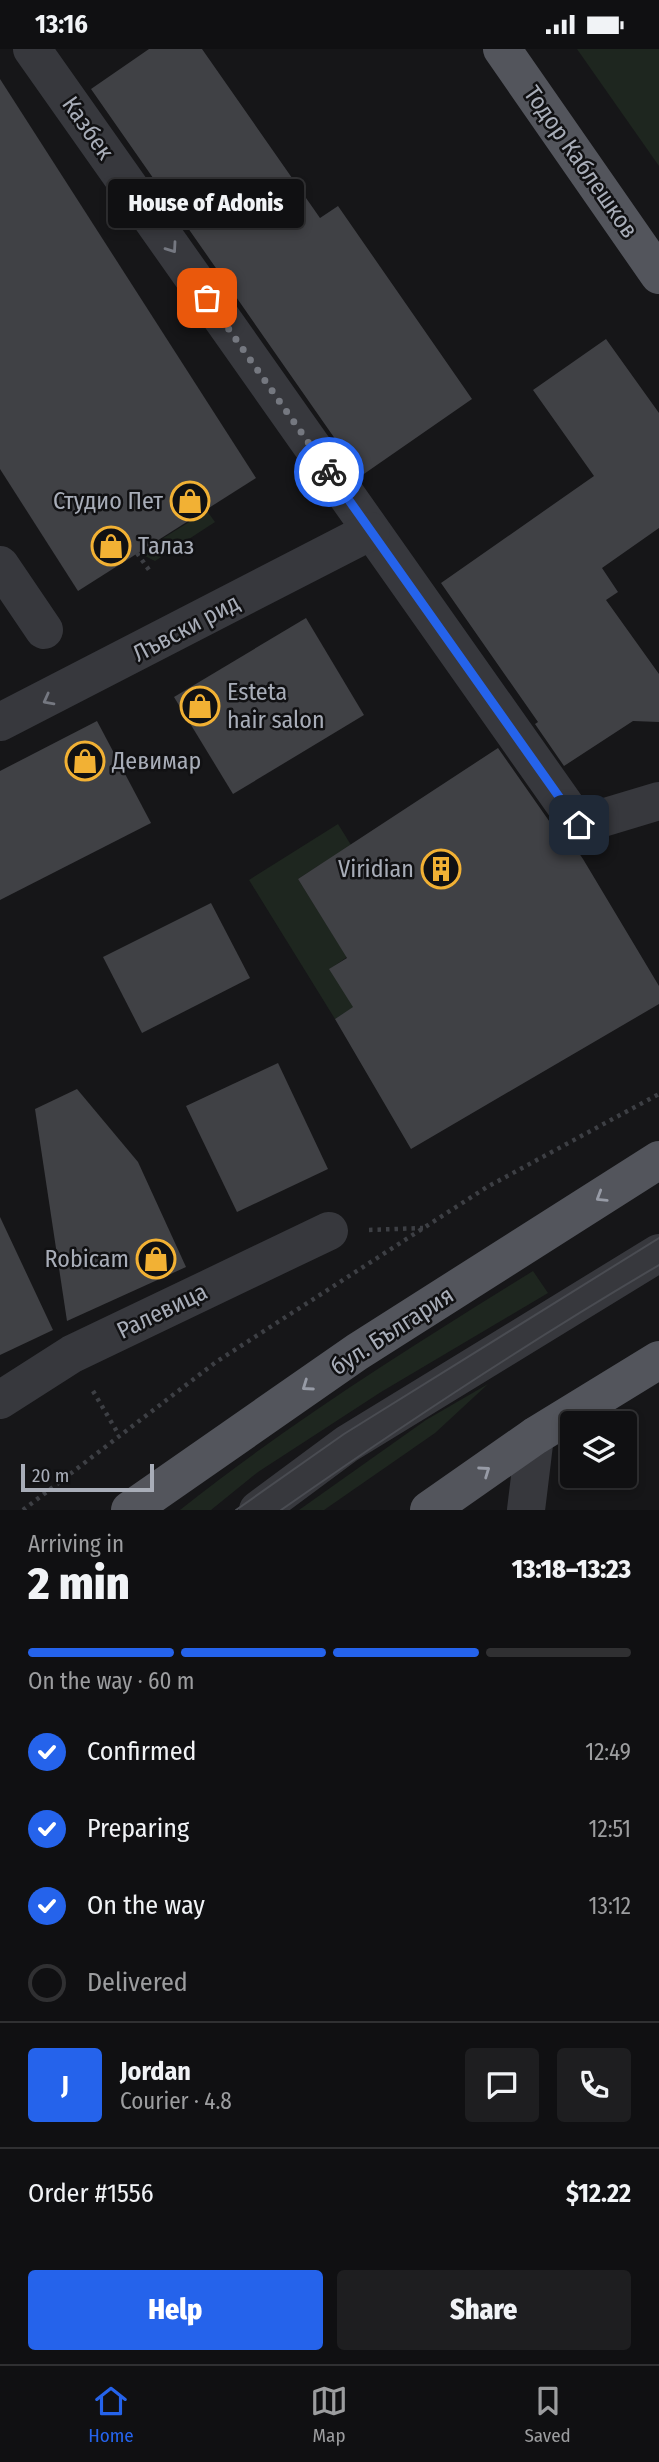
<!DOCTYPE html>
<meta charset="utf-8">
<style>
:root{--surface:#101012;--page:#1e1e20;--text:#f1f3f6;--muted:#9c9d9f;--line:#303032;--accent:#2563eb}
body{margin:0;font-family:"Fira Sans Condensed",sans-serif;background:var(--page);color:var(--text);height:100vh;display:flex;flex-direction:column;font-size:26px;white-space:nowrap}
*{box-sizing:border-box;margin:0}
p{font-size:23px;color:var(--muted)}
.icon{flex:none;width:38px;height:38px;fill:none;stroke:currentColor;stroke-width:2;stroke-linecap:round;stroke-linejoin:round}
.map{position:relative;height:1461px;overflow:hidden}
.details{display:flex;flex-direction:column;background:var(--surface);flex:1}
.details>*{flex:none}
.tools{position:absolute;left:560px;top:1362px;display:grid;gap:14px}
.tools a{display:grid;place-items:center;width:77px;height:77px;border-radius:7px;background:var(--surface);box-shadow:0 4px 10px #0003,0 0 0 2px var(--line);font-size:35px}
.scale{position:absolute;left:21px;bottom:18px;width:133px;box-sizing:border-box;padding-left:7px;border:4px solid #a8adb8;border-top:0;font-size:19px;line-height:24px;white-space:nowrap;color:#a8adb8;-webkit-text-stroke:5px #111113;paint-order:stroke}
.pin{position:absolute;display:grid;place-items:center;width:60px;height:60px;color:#fff;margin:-30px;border-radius:14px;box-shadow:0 4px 10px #0006}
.courier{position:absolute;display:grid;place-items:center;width:70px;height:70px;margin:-35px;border:5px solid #2563eb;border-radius:50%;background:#fff;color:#222;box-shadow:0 2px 9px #0007}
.bubble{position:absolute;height:49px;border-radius:7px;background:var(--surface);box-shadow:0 4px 10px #0003,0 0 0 2px var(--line);font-size:23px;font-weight:800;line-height:49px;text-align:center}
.headline em{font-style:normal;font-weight:800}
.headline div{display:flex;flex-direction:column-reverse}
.headline{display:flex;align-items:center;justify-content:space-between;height:119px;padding:0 28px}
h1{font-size:46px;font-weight:800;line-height:52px}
.bar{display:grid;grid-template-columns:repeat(4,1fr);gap:10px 7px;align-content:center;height:84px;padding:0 28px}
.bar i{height:9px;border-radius:5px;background:var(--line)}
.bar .active{background:var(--accent)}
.bar p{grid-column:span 4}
.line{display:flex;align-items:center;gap:18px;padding:0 28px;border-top:2px solid var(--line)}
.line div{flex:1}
.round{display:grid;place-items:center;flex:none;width:74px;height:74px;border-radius:7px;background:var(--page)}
ol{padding:0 28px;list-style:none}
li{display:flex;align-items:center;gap:21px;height:77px}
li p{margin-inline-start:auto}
li .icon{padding:7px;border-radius:50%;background:var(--accent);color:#fff;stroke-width:4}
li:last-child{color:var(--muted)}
li i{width:38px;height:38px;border:4px solid var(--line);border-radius:50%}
.cta{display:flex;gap:14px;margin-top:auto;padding:14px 28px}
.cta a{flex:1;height:80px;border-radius:7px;background:var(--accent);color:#fff;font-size:28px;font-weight:800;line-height:80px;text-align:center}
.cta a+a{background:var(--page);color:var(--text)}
.status{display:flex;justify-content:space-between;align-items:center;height:49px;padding:0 35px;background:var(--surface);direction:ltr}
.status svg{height:19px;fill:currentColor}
.menu{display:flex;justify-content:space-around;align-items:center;height:98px;border-top:2px solid var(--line);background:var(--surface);font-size:19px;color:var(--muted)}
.menu a{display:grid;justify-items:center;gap:4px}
.menu .active{color:var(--accent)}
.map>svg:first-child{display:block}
.green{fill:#1e261f}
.building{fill:#404145}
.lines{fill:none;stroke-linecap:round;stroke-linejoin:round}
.path{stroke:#3d3f44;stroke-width:4.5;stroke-dasharray:3.5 5;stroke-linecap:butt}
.minor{stroke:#37383d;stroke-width:38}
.major{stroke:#53555c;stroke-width:38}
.tram{stroke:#4a4c52;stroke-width:2}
.oneway{stroke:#757881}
.oneway2{stroke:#979ba6}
.done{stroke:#757880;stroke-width:7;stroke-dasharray:0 12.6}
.route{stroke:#2563eb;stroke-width:9}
.labels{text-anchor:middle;stroke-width:5;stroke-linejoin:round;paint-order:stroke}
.street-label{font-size:24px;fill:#a8adb8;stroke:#111113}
.poi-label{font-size:24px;fill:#a8adb8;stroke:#111113;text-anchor:end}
</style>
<div class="status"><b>13:16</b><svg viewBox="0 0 49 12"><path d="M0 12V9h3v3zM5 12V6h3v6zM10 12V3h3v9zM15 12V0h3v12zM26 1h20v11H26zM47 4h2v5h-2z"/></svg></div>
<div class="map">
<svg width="659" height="1461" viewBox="0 0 659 1461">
<rect width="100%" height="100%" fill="#161618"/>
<g class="green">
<path d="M 577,0 L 659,0 L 659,117 Z"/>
<path d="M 207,462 L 215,473 L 155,512 L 145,507 L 144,501 Z"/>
<path d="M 338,775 L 351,796 L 298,830 L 347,908 L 330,920 L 519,853 L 335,970 L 249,831 Z"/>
<path d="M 533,1222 L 548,1244 L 381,1343 L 258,1423 L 211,1461 L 180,1461 C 292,1372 412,1297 533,1222 Z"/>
<path d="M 488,1335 L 435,1384 L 324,1461 L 299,1461 L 426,1371 Z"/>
</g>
<g class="building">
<path d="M 149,0 L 202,0 L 320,169 L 338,157 L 472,350 L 361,427 L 91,40 Z"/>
<path d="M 0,30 L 256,429 L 78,542 L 0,420 Z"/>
<path d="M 606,290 L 659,364 L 659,479 L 602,519 L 618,543 L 606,551 L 659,625 L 659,673 L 633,672 L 564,717 L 535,675 L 538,673 L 441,534 L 594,427 L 533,341 Z"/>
<path d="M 306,569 L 364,666 L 233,745 L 174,648 Z"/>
<path d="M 97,672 L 151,774 L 0,851 L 0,722 Z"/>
<path d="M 498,699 L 561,789 L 574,797 L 583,810 L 659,937 L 659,955 L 411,1100 L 335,970 L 353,958 L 329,920 L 347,909 L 298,830 Z"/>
<path d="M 211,854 L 250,929 L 142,984 L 103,908 Z"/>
<path d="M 278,1014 L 328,1120 L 237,1163 L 186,1057 Z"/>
<path d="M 77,1040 L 138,1113 L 186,1218 L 67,1272 L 35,1060 Z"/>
<path d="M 0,1168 L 53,1281 L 0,1306 Z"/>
</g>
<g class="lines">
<g class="path">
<path d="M 137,504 L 149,521"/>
<path d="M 369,1181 L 423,1179"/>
<path d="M 93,1342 L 119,1386"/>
<path d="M 23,1461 L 216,1313 L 487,1138 L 659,1045"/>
</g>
<g class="minor">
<path d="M 32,0 L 579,776 L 659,752"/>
<path d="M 0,516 L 44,581"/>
<path d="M 0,673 L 371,482"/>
<path d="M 0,1351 L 72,1305 L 329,1182"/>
<path d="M 258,1461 L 347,1395 L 659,1204"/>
<path d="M 526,1461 L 535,1387"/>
</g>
<g class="major">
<path d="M 502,0 L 659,226"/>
<path d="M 130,1461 L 357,1303 L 659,1111"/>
<path d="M 429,1461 L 535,1387 L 659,1311"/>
</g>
<g class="tram">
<path d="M 236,1461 L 344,1385 L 659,1189"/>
<path d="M 281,1461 C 404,1375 530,1292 659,1216"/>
</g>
</g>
<defs><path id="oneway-chevron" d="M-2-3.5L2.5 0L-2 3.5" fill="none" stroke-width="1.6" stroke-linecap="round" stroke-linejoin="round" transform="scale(1.75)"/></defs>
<g class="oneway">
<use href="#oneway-chevron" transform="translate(172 199) rotate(55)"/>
<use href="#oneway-chevron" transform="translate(48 651) rotate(152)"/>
</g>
<g class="oneway2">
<use href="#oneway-chevron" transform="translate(601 1148) rotate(148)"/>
<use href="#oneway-chevron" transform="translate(307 1337) rotate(145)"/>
<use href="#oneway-chevron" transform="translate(485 1422) rotate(-35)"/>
</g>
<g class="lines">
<path class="done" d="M 207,249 L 329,423"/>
<path class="route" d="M 329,423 L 579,776"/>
</g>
<defs>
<symbol id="shop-ring" viewBox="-11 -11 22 22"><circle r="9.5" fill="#111113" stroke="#f2b134" stroke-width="1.5"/><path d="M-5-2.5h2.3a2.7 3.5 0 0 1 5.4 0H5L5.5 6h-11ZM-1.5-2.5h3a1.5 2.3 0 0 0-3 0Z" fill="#f2b134"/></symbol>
<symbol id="building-ring" viewBox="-11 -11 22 22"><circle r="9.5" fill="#111113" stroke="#f2b134" stroke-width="1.5"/><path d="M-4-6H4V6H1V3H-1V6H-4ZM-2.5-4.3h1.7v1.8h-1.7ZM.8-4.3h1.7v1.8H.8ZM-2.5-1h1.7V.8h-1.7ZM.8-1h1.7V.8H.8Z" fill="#f2b134"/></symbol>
</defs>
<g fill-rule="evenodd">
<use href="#shop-ring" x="168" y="430" width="44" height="44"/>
<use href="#shop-ring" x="89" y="475" width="44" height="44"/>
<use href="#shop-ring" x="178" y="635" width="44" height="44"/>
<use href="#shop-ring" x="63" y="690" width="44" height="44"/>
<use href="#building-ring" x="419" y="798" width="44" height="44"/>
<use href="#shop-ring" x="134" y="1188" width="44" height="44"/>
</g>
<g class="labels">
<g class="street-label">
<text transform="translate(88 79) rotate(55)" y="8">Казбек</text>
<text transform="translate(581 113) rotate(55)" y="8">Тодор Каблешков</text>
<text transform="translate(186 579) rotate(-28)" y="8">Лъвски рид</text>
<text transform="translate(162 1262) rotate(-26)" y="8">Ралевица</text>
<text transform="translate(392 1282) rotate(-33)" y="8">бул. България</text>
</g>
<g class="poi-label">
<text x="163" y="460">Студио Пет</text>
<text x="138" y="505" text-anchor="start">Талаз</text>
<text x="227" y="651" text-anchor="start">Esteta<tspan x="227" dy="28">hair salon</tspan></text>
<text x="112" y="720" text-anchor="start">Девимар</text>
<text x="414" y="828">Viridian</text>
<text x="129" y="1218">Robicam</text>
</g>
</g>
</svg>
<div class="tools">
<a><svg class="icon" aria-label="layers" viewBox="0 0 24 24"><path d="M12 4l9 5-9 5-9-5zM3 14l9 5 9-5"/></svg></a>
</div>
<div class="scale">20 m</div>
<div class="pin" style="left:207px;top:249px;background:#ea580c"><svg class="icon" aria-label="bag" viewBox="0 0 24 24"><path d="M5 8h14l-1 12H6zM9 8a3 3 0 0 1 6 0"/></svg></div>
<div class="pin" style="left:579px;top:776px;background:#1f2937"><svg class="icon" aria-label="home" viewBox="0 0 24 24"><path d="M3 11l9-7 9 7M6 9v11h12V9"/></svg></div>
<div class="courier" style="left:329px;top:423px"><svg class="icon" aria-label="bike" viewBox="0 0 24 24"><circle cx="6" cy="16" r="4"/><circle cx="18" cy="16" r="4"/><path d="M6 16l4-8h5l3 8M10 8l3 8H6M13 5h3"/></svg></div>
<div class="bubble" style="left:108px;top:130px;width:196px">House of Adonis</div>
</div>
<section class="details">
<div class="headline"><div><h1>2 min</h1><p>Arriving in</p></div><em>13:18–13:23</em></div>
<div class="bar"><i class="active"></i><i class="active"></i><i class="active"></i><i></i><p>On the way · 60 m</p></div>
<ol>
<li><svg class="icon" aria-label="check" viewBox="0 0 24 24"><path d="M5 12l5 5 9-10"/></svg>Confirmed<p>12:49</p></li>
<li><svg class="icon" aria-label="check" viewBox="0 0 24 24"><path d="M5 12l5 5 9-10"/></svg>Preparing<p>12:51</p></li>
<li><svg class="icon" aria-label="check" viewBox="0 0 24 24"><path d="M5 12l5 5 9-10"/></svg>On the way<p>13:12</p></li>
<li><i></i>Delivered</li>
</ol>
<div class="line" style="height:126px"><b class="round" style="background:var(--accent);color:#fff">J</b><div><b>Jordan</b><p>Courier · 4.8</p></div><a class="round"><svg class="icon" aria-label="chat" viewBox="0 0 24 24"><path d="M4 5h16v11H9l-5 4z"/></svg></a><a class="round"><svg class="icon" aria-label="phone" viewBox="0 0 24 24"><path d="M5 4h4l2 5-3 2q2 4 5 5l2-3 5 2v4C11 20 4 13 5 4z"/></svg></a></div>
<div class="line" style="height:91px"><div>Order #1556</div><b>$12.22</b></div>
<div class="cta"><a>Help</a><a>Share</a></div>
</section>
<nav class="menu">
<a class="active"><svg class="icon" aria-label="home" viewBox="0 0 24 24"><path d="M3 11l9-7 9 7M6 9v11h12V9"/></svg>Home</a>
<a><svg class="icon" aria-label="map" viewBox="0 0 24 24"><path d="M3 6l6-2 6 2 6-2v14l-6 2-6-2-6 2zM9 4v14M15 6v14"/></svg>Map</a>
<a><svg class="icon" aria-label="saved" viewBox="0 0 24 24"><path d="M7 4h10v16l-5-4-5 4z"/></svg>Saved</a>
</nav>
